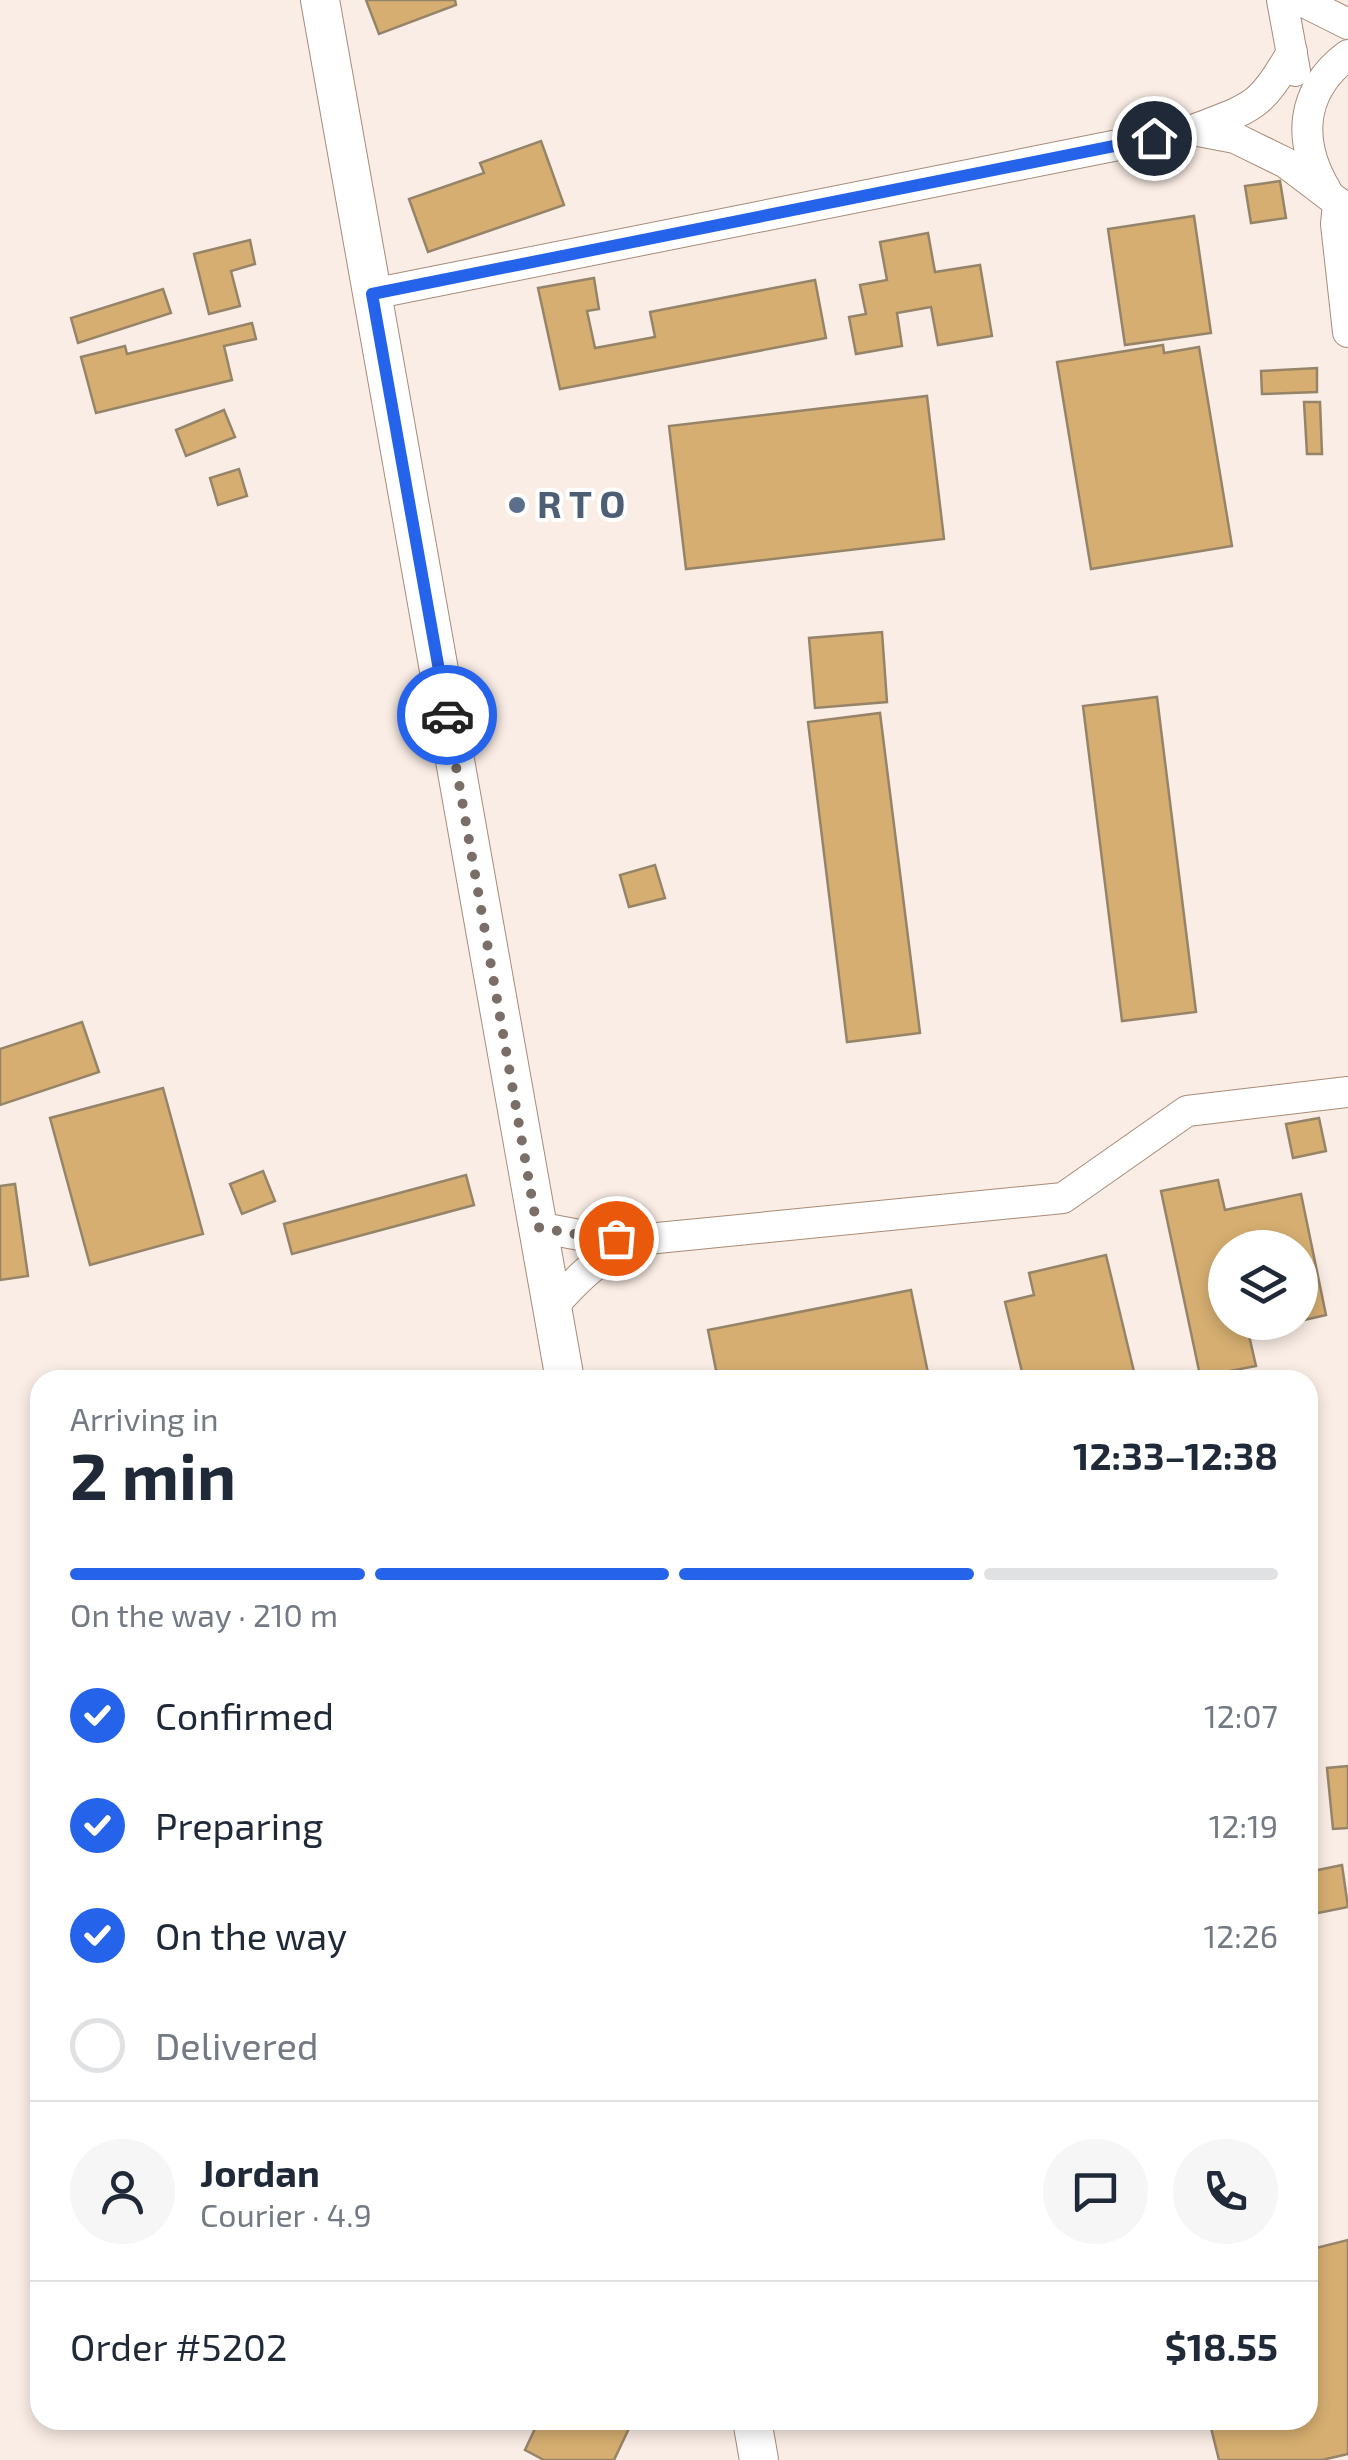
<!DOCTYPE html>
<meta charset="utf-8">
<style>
:root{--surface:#fff;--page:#f6f6f7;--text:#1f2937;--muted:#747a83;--line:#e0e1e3;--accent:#2563eb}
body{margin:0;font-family:"Exo 2",sans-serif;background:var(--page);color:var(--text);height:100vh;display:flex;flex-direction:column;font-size:38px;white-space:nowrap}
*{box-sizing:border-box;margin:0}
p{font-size:32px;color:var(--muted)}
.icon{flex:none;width:55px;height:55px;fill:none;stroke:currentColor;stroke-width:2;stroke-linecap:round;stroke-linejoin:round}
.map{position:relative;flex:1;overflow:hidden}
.side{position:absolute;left:30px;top:1370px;width:1288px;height:1060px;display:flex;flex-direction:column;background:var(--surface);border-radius:30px;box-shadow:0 5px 15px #0003}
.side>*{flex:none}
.fabs{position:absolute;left:1208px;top:1230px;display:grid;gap:20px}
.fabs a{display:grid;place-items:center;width:110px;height:110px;border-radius:50%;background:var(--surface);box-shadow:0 5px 15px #0003;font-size:50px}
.pin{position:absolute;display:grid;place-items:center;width:85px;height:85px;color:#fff;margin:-42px;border:5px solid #fff;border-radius:50%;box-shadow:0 2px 10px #0007}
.courier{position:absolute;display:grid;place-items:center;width:100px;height:100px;margin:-50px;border:8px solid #2563eb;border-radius:50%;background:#fff;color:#222;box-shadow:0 2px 12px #0007}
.headline em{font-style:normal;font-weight:700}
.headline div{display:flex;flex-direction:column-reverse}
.headline{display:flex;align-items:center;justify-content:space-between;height:170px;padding:0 40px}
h1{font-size:65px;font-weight:700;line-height:75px}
.bar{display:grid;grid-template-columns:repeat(4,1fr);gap:15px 10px;align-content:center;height:120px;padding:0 40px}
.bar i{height:12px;border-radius:8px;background:var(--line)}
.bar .current{background:var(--accent)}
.bar p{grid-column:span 4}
.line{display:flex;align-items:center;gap:25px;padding:0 40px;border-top:2px solid var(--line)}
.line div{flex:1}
.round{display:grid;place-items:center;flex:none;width:105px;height:105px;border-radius:52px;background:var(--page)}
ol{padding:0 40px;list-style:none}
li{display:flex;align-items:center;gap:30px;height:110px}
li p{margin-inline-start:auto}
li .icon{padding:10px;border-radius:50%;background:var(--accent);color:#fff;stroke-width:4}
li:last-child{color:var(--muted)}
li i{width:55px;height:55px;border:5px solid var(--line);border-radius:50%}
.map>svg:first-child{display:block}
.building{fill:#d6ae71;stroke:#968469;stroke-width:2.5}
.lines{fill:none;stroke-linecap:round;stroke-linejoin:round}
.minor-casing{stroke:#a88b78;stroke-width:32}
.tertiary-casing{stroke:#a88b78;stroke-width:40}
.minor{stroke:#fff;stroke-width:30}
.tertiary{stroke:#fff;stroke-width:38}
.done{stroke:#7a6e66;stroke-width:10;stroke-dasharray:0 18}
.route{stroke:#2563eb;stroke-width:12}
.service-dot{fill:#5c6f8a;stroke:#fff;stroke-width:4}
.labels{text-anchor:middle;stroke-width:8;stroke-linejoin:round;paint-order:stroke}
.service-label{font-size:38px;font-weight:bold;fill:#4e5e75;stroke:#fff;text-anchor:start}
</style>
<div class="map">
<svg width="1348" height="2460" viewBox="0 0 1348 2460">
<rect width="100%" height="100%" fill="#faede5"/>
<g class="building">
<path d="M 366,0 L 455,0 L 456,5 L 379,34 Z"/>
<path d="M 541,141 L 564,205 L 428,252 L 409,199 L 484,173 L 480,163 Z"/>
<path d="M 1280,181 L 1286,218 L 1251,223 L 1245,186 Z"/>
<path d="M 1194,216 L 1211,333 L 1125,345 L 1108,229 Z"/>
<path d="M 928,233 L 935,272 L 980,265 L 992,336 L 938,345 L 931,307 L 897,313 L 902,346 L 856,354 L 849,317 L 866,314 L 860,285 L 887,280 L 880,242 Z"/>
<path d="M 250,240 L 255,264 L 231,271 L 240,306 L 209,314 L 194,254 Z"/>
<path d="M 594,278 L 599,309 L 587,311 L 595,348 L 655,337 L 650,312 L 815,280 L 826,338 L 560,389 L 538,288 Z"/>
<path d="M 163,289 L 171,313 L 78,343 L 71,318 Z"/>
<path d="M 252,323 L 256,339 L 224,346 L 232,380 L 96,413 L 81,357 L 125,346 L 127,354 Z"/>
<path d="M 1163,345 L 1164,353 L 1199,347 L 1232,546 L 1091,569 L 1057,362 Z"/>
<path d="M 1317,368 L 1317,392 L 1262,394 L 1261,371 Z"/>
<path d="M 927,396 L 944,539 L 686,569 L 669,426 Z"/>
<path d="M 1304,402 L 1320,402 L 1322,454 L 1307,454 Z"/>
<path d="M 224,410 L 235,437 L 186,456 L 176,430 Z"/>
<path d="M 239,469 L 247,496 L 218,505 L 210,478 Z"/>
<path d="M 882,632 L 887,702 L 815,708 L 809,638 Z"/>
<path d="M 1157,697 L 1196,1012 L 1122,1021 L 1083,706 Z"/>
<path d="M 880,713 L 920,1033 L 847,1042 L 808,722 Z"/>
<path d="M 655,865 L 665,898 L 629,907 L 620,875 Z"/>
<path d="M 82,1022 L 99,1072 L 0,1105 L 0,1049 Z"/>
<path d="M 163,1088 L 203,1234 L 90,1265 L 50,1118 Z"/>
<path d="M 1319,1118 L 1326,1151 L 1293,1158 L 1286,1124 Z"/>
<path d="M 263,1171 L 275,1201 L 242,1214 L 230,1184 Z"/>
<path d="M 466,1175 L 474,1205 L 292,1254 L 284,1224 Z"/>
<path d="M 1218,1180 L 1225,1210 L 1301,1194 L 1326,1315 L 1300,1321 L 1300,1248 L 1225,1248 L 1225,1322 L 1292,1322 L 1248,1331 L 1256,1366 L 1230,1371 L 1232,1380 L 1201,1380 L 1161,1191 Z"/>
<path d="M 15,1184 L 28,1276 L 0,1280 L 0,1186 Z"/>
<path d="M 1106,1255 L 1136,1380 L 1024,1380 L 1005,1302 L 1034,1295 L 1029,1273 Z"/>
<path d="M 911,1290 L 928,1373 L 893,1380 L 718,1380 L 708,1330 Z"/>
<path d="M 1348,1766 L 1348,1828 L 1333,1829 L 1327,1768 Z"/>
<path d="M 1342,1865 L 1348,1907 L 1308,1915 L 1308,1872 Z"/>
<path d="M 1348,2240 L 1348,2454 L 1322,2460 L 1219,2460 L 1209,2420 L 1308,2420 L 1308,2250 Z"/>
<path d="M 539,2420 L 633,2420 L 614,2460 L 544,2460 L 525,2450 Z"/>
</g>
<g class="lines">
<defs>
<g id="minor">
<path d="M 1282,0 L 1295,71"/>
<path d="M 1300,0 L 1348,24"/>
<path d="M 1193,130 L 1235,138 L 1286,163 L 1348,210"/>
<path d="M 1326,190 C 1297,141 1300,91 1348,55"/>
<path d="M 1338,204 L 1336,224 L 1348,332"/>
<path d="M 372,294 L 1193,130 C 1252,107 1260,109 1292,52"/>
<path d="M 537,1227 L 585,1236 L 647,1239 L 1063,1198 L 1187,1111 L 1348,1092"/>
<path d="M 552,1307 C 578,1278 601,1254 640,1241"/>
</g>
<g id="tertiary">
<path d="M 320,0 L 565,1380"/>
<path d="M 752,2420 L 759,2460"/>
</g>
</defs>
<use href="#minor" class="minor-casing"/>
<use href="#tertiary" class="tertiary-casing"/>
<use href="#minor" class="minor"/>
<use href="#tertiary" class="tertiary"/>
</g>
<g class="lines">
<path class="done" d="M 447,715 L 537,1227 L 585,1236 L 616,1238"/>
<path class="route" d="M 447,715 L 372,294 L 1154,138"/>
</g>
<circle class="service-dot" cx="517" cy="505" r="10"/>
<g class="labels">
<g class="service-label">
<text x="537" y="518">R T O</text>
</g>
</g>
</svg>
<div class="fabs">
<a><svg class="icon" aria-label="layers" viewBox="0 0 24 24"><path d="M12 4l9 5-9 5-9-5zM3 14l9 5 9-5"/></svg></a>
</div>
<div class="pin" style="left:616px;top:1238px;background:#ea580c"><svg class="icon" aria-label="bag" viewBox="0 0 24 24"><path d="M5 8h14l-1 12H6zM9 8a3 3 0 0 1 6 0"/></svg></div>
<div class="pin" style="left:1154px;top:138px;background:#1f2937"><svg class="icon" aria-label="home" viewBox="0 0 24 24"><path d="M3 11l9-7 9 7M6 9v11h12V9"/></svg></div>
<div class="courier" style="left:447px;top:715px"><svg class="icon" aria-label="car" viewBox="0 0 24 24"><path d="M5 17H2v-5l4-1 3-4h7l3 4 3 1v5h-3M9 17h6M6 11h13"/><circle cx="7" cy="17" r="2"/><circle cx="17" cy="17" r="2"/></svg></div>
<section class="side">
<div class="headline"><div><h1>2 min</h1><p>Arriving in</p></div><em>12:33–12:38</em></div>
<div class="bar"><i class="current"></i><i class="current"></i><i class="current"></i><i></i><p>On the way · 210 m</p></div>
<ol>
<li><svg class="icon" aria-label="check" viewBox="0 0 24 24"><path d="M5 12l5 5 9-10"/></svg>Confirmed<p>12:07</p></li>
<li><svg class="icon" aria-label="check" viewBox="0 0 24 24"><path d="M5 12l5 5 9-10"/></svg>Preparing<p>12:19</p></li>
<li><svg class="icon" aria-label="check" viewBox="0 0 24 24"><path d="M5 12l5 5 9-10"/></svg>On the way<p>12:26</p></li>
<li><i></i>Delivered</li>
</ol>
<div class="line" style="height:180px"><a class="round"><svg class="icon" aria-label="person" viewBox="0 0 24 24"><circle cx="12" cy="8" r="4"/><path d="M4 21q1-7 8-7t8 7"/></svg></a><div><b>Jordan</b><p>Courier · 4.9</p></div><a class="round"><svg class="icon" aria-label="chat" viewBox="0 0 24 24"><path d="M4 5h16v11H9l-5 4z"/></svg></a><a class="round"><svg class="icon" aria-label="phone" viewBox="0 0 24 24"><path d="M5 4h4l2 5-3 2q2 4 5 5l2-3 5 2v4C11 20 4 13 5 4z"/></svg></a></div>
<div class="line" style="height:130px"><div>Order #5202</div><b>$18.55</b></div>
</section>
</div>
